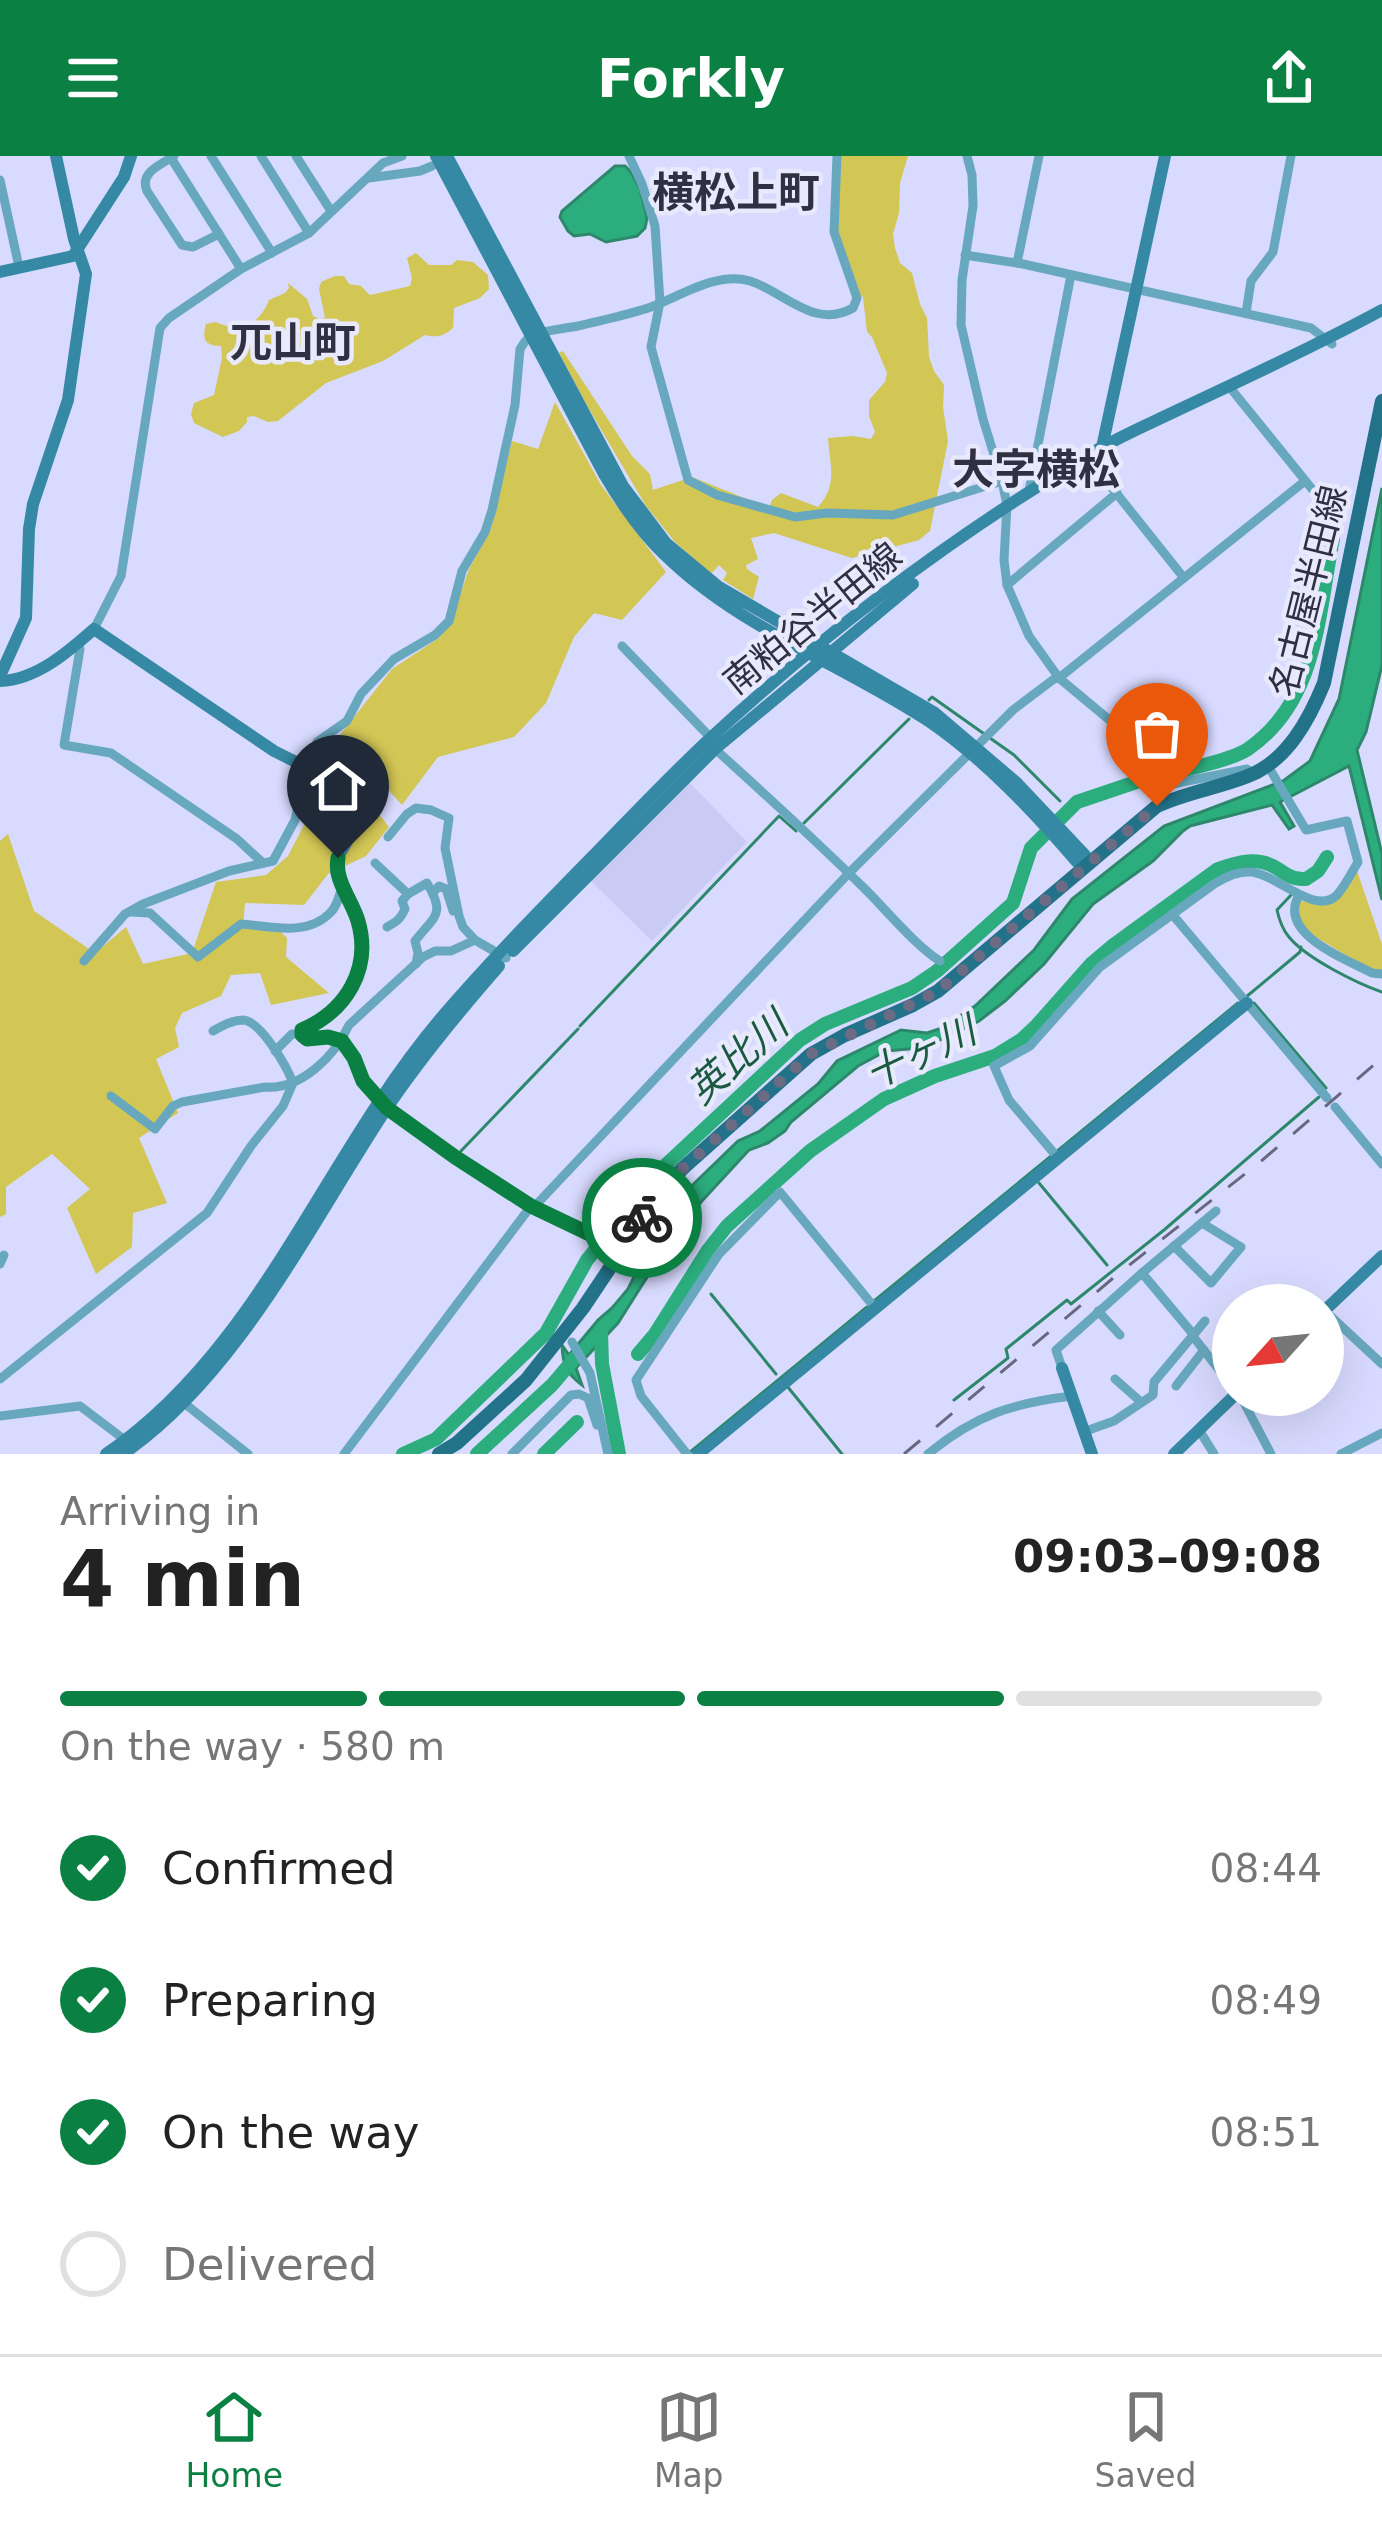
<!DOCTYPE html>
<meta charset="utf-8">
<style>
:root{--surface:#fff;--page:#f6f6f6;--text:#222;--muted:#767676;--line:#e0e0e0;--accent:#0b8043}
body{margin:0;font-family:"DejaVu Sans","Noto Sans JP",sans-serif;background:var(--page);color:var(--text);height:100vh;display:flex;flex-direction:column;font-size:45px;white-space:nowrap}
*{box-sizing:border-box;margin:0}
p{font-size:39px;color:var(--muted)}
.icon{flex:none;width:66px;height:66px;fill:none;stroke:currentColor;stroke-width:2;stroke-linecap:round;stroke-linejoin:round}
.map{position:relative;height:1298px;overflow:hidden}
.panel{display:flex;flex-direction:column;background:var(--surface);flex:1}
.panel>*{flex:none}
.needle{width:78px;rotate:243deg}
.tools{position:absolute;left:1212px;top:1128px;display:grid;gap:24px}
.tools a{display:grid;place-items:center;width:132px;height:132px;border-radius:50%;background:var(--surface);box-shadow:0 12px 48px #0002;font-size:60px}
.pin{position:absolute;display:grid;place-items:center;width:102px;height:102px;color:#fff;margin:-123px -51px;border-radius:50% 50% 50% 0;rotate:-45deg;box-shadow:0 0 12px #0007}
.pin .icon{rotate:45deg}
.courier{position:absolute;display:grid;place-items:center;width:120px;height:120px;margin:-60px;border:9px solid #0b8043;border-radius:50%;background:#fff;color:#222;box-shadow:0 3px 15px #0007}
.overview em{font-style:normal;font-weight:600}
.overview div{display:flex;flex-direction:column-reverse}
.overview{display:flex;align-items:center;justify-content:space-between;height:204px;padding:0 60px}
h1{font-size:78px;font-weight:600;line-height:90px}
.bar{display:grid;grid-template-columns:repeat(4,1fr);gap:18px 12px;align-content:center;height:144px;padding:0 60px}
.bar i{height:15px;border-radius:9px;background:var(--line)}
.bar .current{background:var(--accent)}
.bar p{grid-column:span 4}
ol{padding:0 60px;list-style:none}
li{display:flex;align-items:center;gap:36px;height:132px}
li p{margin-inline-start:auto}
li .icon{padding:12px;border-radius:50%;background:var(--accent);color:#fff;stroke-width:4}
li:last-child{color:var(--muted)}
li i{width:66px;height:66px;border:6px solid var(--line);border-radius:50%}
header{display:flex;justify-content:space-between;align-items:center;height:156px;padding:0 60px;background:var(--accent);color:#fff;font-size:54px;font-weight:600}
.tab-bar{display:flex;justify-content:space-around;align-items:center;height:168px;border-top:3px solid var(--line);background:var(--surface);font-size:33px;color:var(--muted)}
.tab-bar a{display:grid;justify-items:center;gap:6px}
.tab-bar .current{color:var(--accent)}
.map>svg:first-child{display:block}
.built{fill:#c9cbf4}
.green{fill:#d2c655}
.water{fill:#2cad7d;stroke:#2d886b;stroke-width:3}
.lines{fill:none;stroke-linecap:round;stroke-linejoin:round}
.stream{stroke:#2d886b;stroke-width:3}
.river{stroke:#2cad7d;stroke-width:14}
.street{stroke:#68a8bf;stroke-width:9}
.secondary{stroke:#3689a4;stroke-width:12}
.primary{stroke:#22728a;stroke-width:14}
.rail{stroke:#676780;stroke-width:3;stroke-dasharray:21 21;stroke-linecap:butt}
.done{stroke:#6b6c84;stroke-width:12;stroke-dasharray:0 21.6}
.route{stroke:#0b8043;stroke-width:15}
.labels{text-anchor:middle;stroke-width:9;stroke-linejoin:round;paint-order:stroke}
.street-label{font-size:36px;fill:#303042;stroke:#e8e9fc}
.water-label{font-size:39px;font-style:italic;fill:#1a5a41;stroke:#e8e9fc}
.quarter-label{font-size:42px;font-weight:bold;fill:#303042;stroke:#e8e9fc}
</style>
<header><svg class="icon" aria-label="menu" viewBox="0 0 24 24"><path d="M4 6h16M4 12h16M4 18h16"/></svg>Forkly<svg class="icon" aria-label="share" viewBox="0 0 24 24"><path d="M12 15V3M7 8l5-5 5 5M5 13v7h14v-7"/></svg></header>
<div class="map">
<svg width="1382" height="1298" viewBox="0 0 1382 1298">
<rect width="100%" height="100%" fill="#d8daff"/>
<path class="built" d="M 687,624 L 747,686 L 652,785 L 590,724 Z"/>
<g class="green">
<path d="M 840,0 L 908,0 L 900,27 L 899,57 L 893,78 L 895,92 L 900,107 L 912,117 L 920,148 L 927,162 L 929,201 L 934,215 L 944,229 L 943,251 L 948,285 L 930,375 L 919,384 L 852,402 L 774,377 L 751,382 L 758,403 L 746,409 L 747,413 L 759,421 L 753,443 L 723,424 L 727,417 L 719,409 L 711,418 L 675,386 L 646,350 L 586,248 L 559,197 L 563,195 L 632,300 L 650,318 L 653,334 L 692,321 L 769,352 L 772,344 L 781,337 L 818,351 C 838,329 830,310 828,282 L 853,280 L 871,283 L 875,276 L 869,260 L 869,244 L 885,226 L 887,217 L 872,181 L 867,176 L 863,141 L 858,137 L 837,75 Z"/>
<path d="M 416,97 L 429,109 L 451,109 L 457,104 L 473,106 L 488,119 L 489,133 L 480,142 L 454,152 L 453,172 C 444,180 437,182 425,179 L 383,205 L 326,227 L 278,265 L 268,266 L 254,260 L 247,261 L 247,266 L 239,275 L 223,281 L 194,267 L 191,258 L 194,247 L 214,239 L 222,202 L 221,190 C 204,190 202,183 206,168 L 216,166 C 240,178 260,168 269,144 L 285,137 L 289,132 L 288,127 L 307,143 L 313,160 L 320,163 L 325,162 L 319,133 L 321,126 L 335,120 L 344,120 L 349,128 L 361,130 L 370,139 L 410,130 L 412,122 L 407,102 Z"/>
<path d="M 555,246 L 601,329 L 666,416 L 622,464 L 594,457 L 574,481 L 546,547 L 514,581 L 438,601 L 402,649 L 358,600 L 351,622 L 389,671 L 366,700 L 328,718 L 304,749 L 245,747 L 243,771 L 279,774 L 287,782 L 286,801 L 329,837 L 271,849 L 260,817 L 231,819 L 221,840 L 182,857 L 175,872 L 179,891 L 156,903 L 178,957 L 139,982 L 167,1047 L 133,1057 L 132,1091 L 96,1118 L 67,1052 L 90,1033 L 52,998 L 6,1031 L 6,1058 L 0,1061 L 0,685 L 8,678 L 34,755 L 95,797 L 126,771 L 143,808 L 192,797 L 216,726 L 266,719 L 288,700 L 306,665 L 309,651 L 327,634 L 317,608 L 392,513 L 439,482 L 450,468 L 469,413 L 491,373 L 512,285 L 538,293 Z"/>
<path d="M 1357,715 L 1382,788 L 1382,816 L 1372,815 L 1311,778 L 1299,764 L 1300,745 L 1328,748 Z"/>
</g>
<g class="water">
<path d="M 615,10 L 625,10 L 631,16 L 640,33 L 647,62 L 645,72 L 637,80 L 606,86 L 590,78 L 574,80 L 568,75 L 560,61 L 562,55 Z"/>
<path d="M 1382,332 L 1382,509 L 1366,576 L 1357,594 L 1382,698 L 1382,744 L 1349,610 L 1280,646 L 1294,670 L 1289,673 L 1272,649 L 1190,670 L 1183,675 L 1153,705 L 1093,748 L 1044,808 L 1005,845 L 979,865 L 945,882 L 920,892 L 886,895 L 858,910 L 791,966 L 785,975 L 768,987 L 749,994 L 701,1046 L 663,1096 L 618,1167 L 576,1212 L 582,1229 C 566,1217 563,1210 562,1189 L 569,1199 L 598,1164 L 612,1152 L 628,1133 L 661,1067 L 674,1047 L 738,985 L 760,975 L 818,928 L 837,905 L 901,874 L 927,877 L 942,872 L 975,850 L 1034,794 L 1072,743 L 1164,670 L 1283,625 L 1310,605 L 1339,543 Z"/>
</g>
<g class="lines">
<g class="stream">
<path d="M 929,544 L 932,541 L 1014,599 L 1060,645"/>
<path d="M 804,667 L 909,563"/>
<path d="M 1291,739 L 1277,754 C 1279,763 1282,773 1289,781 C 1306,802 1356,827 1382,836"/>
<path d="M 1246,841 L 1300,796 L 1301,791"/>
<path d="M 1254,847 L 1326,932"/>
<path d="M 580,870 L 779,660 L 796,675"/>
<path d="M 461,995 L 578,873"/>
<path d="M 1039,1027 L 1107,1109"/>
<path d="M 711,1138 L 776,1218"/>
<path d="M 874,1145 L 1238,847"/>
<path d="M 787,1230 L 842,1298"/>
<path d="M 954,1244 L 1008,1202 L 1006,1193 L 1067,1144 L 1071,1148 L 1164,1074 L 1319,941"/>
<path d="M 689,1297 L 867,1151"/>
</g>
<g class="river">
<path d="M 1168,618 C 1188,613 1232,604 1248,593 C 1318,545 1318,458 1333,383"/>
<path d="M 601,1176 L 602,1208 L 619,1298"/>
<path d="M 638,1198 L 655,1178 L 708,1094 L 727,1070 L 810,995 L 884,943 L 935,920 L 995,900 L 1021,884 L 1037,869 L 1092,807 L 1111,791 L 1218,713 C 1238,706 1259,700 1278,713 C 1289,720 1292,723 1306,723 L 1318,715 L 1327,701"/>
<path d="M 403,1298 L 436,1283 L 546,1177 L 587,1104 L 628,1054 L 642,1031 L 800,884 L 825,868 L 912,832 L 937,815 L 1013,747 L 1031,692 L 1077,646 L 1157,619"/>
<path d="M 477,1298 L 552,1229 L 575,1202"/>
<path d="M 544,1298 L 577,1266"/>
</g>
<g class="street">
<path d="M 174,0 C 161,9 139,16 147,35 L 182,89 L 193,91 L 219,78 L 241,113"/>
<path d="M 211,0 L 272,97"/>
<path d="M 261,0 L 309,77"/>
<path d="M 296,0 L 331,55"/>
<path d="M 629,0 L 642,28 L 655,70 L 660,146 L 651,191 L 688,324 L 717,339 L 795,361 L 827,357 L 893,359 L 1002,325"/>
<path d="M 967,0 L 972,19 L 973,50 L 962,124 L 961,169 L 983,263 L 1002,325 L 1007,349 L 1004,404 L 1007,429 L 1029,480 L 1059,522 L 1137,587 L 1160,612 L 1163,630 L 1247,613 L 1252,619"/>
<path d="M 171,2 L 219,78"/>
<path d="M 369,22 L 420,15 L 432,10"/>
<path d="M 0,24 L 19,111"/>
<path d="M 965,99 L 1023,108 L 1311,172 L 1332,188"/>
<path d="M 1017,107 L 1039,0"/>
<path d="M 1246,157 L 1251,125 L 1273,96 L 1291,0"/>
<path d="M 1232,234 L 1329,354"/>
<path d="M 1089,303 L 1184,422"/>
<path d="M 1029,335 L 1071,119"/>
<path d="M 1007,429 L 1117,337"/>
<path d="M 94,473 L 121,420 L 160,172 L 169,162 L 241,113 L 309,77 L 383,7 L 402,0"/>
<path d="M 78,489 L 80,493 L 64,589 L 111,597 L 237,683 L 263,707"/>
<path d="M 622,490 L 711,582"/>
<path d="M 715,593 C 766,639 817,686 866,734 C 887,755 917,791 940,805"/>
<path d="M 388,681 L 407,658 L 416,652 L 431,654 L 449,662 L 445,692 L 459,760 L 463,771 L 475,784"/>
<path d="M 375,707 L 408,738 L 402,745 L 405,753 C 400,764 396,766 387,771"/>
<path d="M 433,737 L 439,730 L 446,733 L 453,755"/>
<path d="M 408,738 L 427,727 C 446,759 435,759 415,785 L 418,797 L 416,808"/>
<path d="M 1299,739 C 1277,778 1344,802 1372,817 L 1382,818"/>
<path d="M 131,756 L 150,757 L 198,801 L 241,768 C 269,770 307,781 330,757 C 338,750 339,738 343,729"/>
<path d="M 1172,758 L 1327,942"/>
<path d="M 84,805 L 125,758 L 143,748 L 229,715 L 273,705 L 295,664 L 306,616 L 315,601 L 317,586 L 347,565 L 361,538 L 394,503 L 435,479 L 449,465 L 462,415 L 485,376 L 492,354 L 515,249 L 520,193 C 525,186 524,184 533,180 C 547,173 563,173 578,170 C 602,164 628,159 651,151 C 681,140 717,115 750,125 C 785,136 814,174 853,152 L 857,142 L 834,76 L 837,0"/>
<path d="M 275,895 L 292,878 L 302,878"/>
<path d="M 111,940 L 155,973 L 173,950 L 182,946 L 265,931 C 301,934 335,900 349,869 L 423,801 L 435,795 L 451,795 L 475,784 L 506,802"/>
<path d="M 1335,951 L 1382,1008"/>
<path d="M 387,952 L 455,1001 L 531,1050 L 621,1093"/>
<path d="M 1058,1002 L 1009,944 L 994,910 L 1030,890 L 1100,811 L 1214,728 C 1225,722 1236,715 1250,716 C 1276,717 1315,761 1337,739 C 1345,730 1352,716 1358,706 L 1347,665 L 1306,674 L 1268,610"/>
<path d="M 534,1051 L 849,717 L 1013,554 L 1054,523 L 1059,522 L 1305,325"/>
<path d="M 1174,1090 L 1211,1127 L 1241,1091 L 1202,1067"/>
<path d="M 0,1108 L 4,1099"/>
<path d="M 1142,1117 L 1193,1178"/>
<path d="M 1098,1155 L 1120,1179"/>
<path d="M 1325,1155 L 1382,1208"/>
<path d="M 1192,1179 L 1230,1228"/>
<path d="M 572,1186 L 590,1217 L 608,1298"/>
<path d="M 1062,1212 L 1056,1194 L 1142,1117 L 1216,1055"/>
<path d="M 0,1223 L 207,1057 L 251,990 L 283,950 L 293,927 C 287,911 261,865 243,864 C 232,864 222,870 213,875"/>
<path d="M 1115,1223 L 1141,1246"/>
<path d="M 1176,1230 L 1204,1194"/>
<path d="M 1240,1239 L 1271,1298"/>
<path d="M 184,1247 L 248,1298"/>
<path d="M 0,1260 L 80,1250 L 129,1287"/>
<path d="M 1199,1274 L 1214,1298"/>
<path d="M 1083,1276 L 1114,1265 L 1153,1239 L 1154,1226 L 1205,1165"/>
<path d="M 344,1298 L 531,1050"/>
<path d="M 512,1298 L 571,1239 L 579,1238 L 588,1242 L 597,1269 L 602,1268"/>
<path d="M 687,1298 L 641,1240 L 636,1224 L 719,1098 L 780,1036 L 875,1152"/>
<path d="M 928,1298 C 975,1259 1013,1247 1072,1240"/>
<path d="M 1341,1298 L 1382,1277"/>
</g>
<g class="secondary">
<path d="M 436,0 L 604,318 C 621,347 640,376 665,399 C 739,472 844,509 930,566 C 985,604 1033,655 1077,706 L 1087,709 L 1085,699 L 1017,627 L 935,557 L 719,431 L 666,387 L 623,330 L 447,0"/>
<path d="M 0,116 L 73,100 L 124,21 L 131,0"/>
<path d="M 1101,296 L 1165,0"/>
<path d="M 0,520 L 26,462 L 29,373 L 33,348 L 68,244 L 86,118 L 74,83 L 56,0"/>
<path d="M 0,525 C 36,524 68,496 94,473 L 274,595 L 308,612 L 351,674 C 349,688 338,695 336,708 C 334,725 351,745 356,760 C 374,810 348,854 302,874 L 301,879 C 314,884 329,878 340,885 C 355,894 356,914 365,927 C 370,935 378,943 384,950"/>
<path d="M 513,795 L 715,593 L 913,428"/>
<path d="M 1323,1156 L 1382,1100"/>
<path d="M 1062,1212 L 1092,1298"/>
<path d="M 106,1298 C 261,1192 323,1001 441,862 C 488,807 539,755 590,703 C 628,664 666,624 705,587 C 824,477 957,377 1097,294 C 1123,279 1151,267 1178,254 C 1246,222 1316,190 1382,154"/>
<path d="M 123,1298 C 237,1220 310,1069 385,955 C 419,904 458,857 499,810"/>
<path d="M 698,1298 L 1247,847"/>
<path d="M 1174,1298 L 1235,1239"/>
</g>
<path class="primary" d="M 439,1298 L 457,1287 L 526,1224 L 583,1152 L 660,1037 L 682,1013 L 811,898 L 845,879 L 913,849 L 938,835 L 1157,650 C 1187,636 1218,632 1248,620 C 1287,605 1309,564 1324,527 L 1382,245"/>
<path class="rail" d="M 904,1298 L 1118,1118 L 1260,1006 L 1382,902"/>
</g>
<g class="lines">
<path class="done" d="M 642,1062 L 660,1037 L 682,1013 L 811,898 L 938,835 L 1157,650"/>
<path class="route" d="M 338,702 C 334,725 352,744 358,765 C 372,813 346,855 302,874 L 302,879 L 307,883 L 328,881 L 342,885 L 354,902 L 363,925 L 387,952 L 455,1001 L 531,1050 L 621,1093 L 642,1062"/>
</g>
<g class="labels">
<g class="street-label">
<text transform="translate(1308 435) rotate(-76)" y="13">名古屋半田線</text>
<text transform="translate(812 462) rotate(-39)" y="13">南粕谷半田線</text>
</g>
<g class="water-label">
<text transform="translate(920 896) rotate(-25)" y="14">十ヶ川</text>
<text transform="translate(737 901) rotate(-41)" y="14">英比川</text>
</g>
<g class="quarter-label">
<text x="736" y="51">横松上町</text>
<text x="293" y="201">兀山町</text>
<text x="1036" y="328">大字横松</text>
</g>
</g>
</svg>
<div class="tools">
<a><svg class="needle" viewBox="-14 -14 28 28"><path d="M0-13l5 13h-10z" fill="#e53935"/><path d="M0 13l5-13h-10z" fill="#767676"/></svg></a>
</div>
<div class="pin" style="left:1157px;top:650px;background:#ea580c"><svg class="icon" aria-label="bag" viewBox="0 0 24 24"><path d="M5 8h14l-1 12H6zM9 8a3 3 0 0 1 6 0"/></svg></div>
<div class="pin" style="left:338px;top:702px;background:#1f2937"><svg class="icon" aria-label="home" viewBox="0 0 24 24"><path d="M3 11l9-7 9 7M6 9v11h12V9"/></svg></div>
<div class="courier" style="left:642px;top:1062px"><svg class="icon" aria-label="bike" viewBox="0 0 24 24"><circle cx="6" cy="16" r="4"/><circle cx="18" cy="16" r="4"/><path d="M6 16l4-8h5l3 8M10 8l3 8H6M13 5h3"/></svg></div>
</div>
<section class="panel">
<div class="overview"><div><h1>4 min</h1><p>Arriving in</p></div><em>09:03–09:08</em></div>
<div class="bar"><i class="current"></i><i class="current"></i><i class="current"></i><i></i><p>On the way · 580 m</p></div>
<ol>
<li><svg class="icon" aria-label="check" viewBox="0 0 24 24"><path d="M5 12l5 5 9-10"/></svg>Confirmed<p>08:44</p></li>
<li><svg class="icon" aria-label="check" viewBox="0 0 24 24"><path d="M5 12l5 5 9-10"/></svg>Preparing<p>08:49</p></li>
<li><svg class="icon" aria-label="check" viewBox="0 0 24 24"><path d="M5 12l5 5 9-10"/></svg>On the way<p>08:51</p></li>
<li><i></i>Delivered</li>
</ol>
</section>
<nav class="tab-bar">
<a class="current"><svg class="icon" aria-label="home" viewBox="0 0 24 24"><path d="M3 11l9-7 9 7M6 9v11h12V9"/></svg>Home</a>
<a><svg class="icon" aria-label="map" viewBox="0 0 24 24"><path d="M3 6l6-2 6 2 6-2v14l-6 2-6-2-6 2zM9 4v14M15 6v14"/></svg>Map</a>
<a><svg class="icon" aria-label="saved" viewBox="0 0 24 24"><path d="M7 4h10v16l-5-4-5 4z"/></svg>Saved</a>
</nav>
